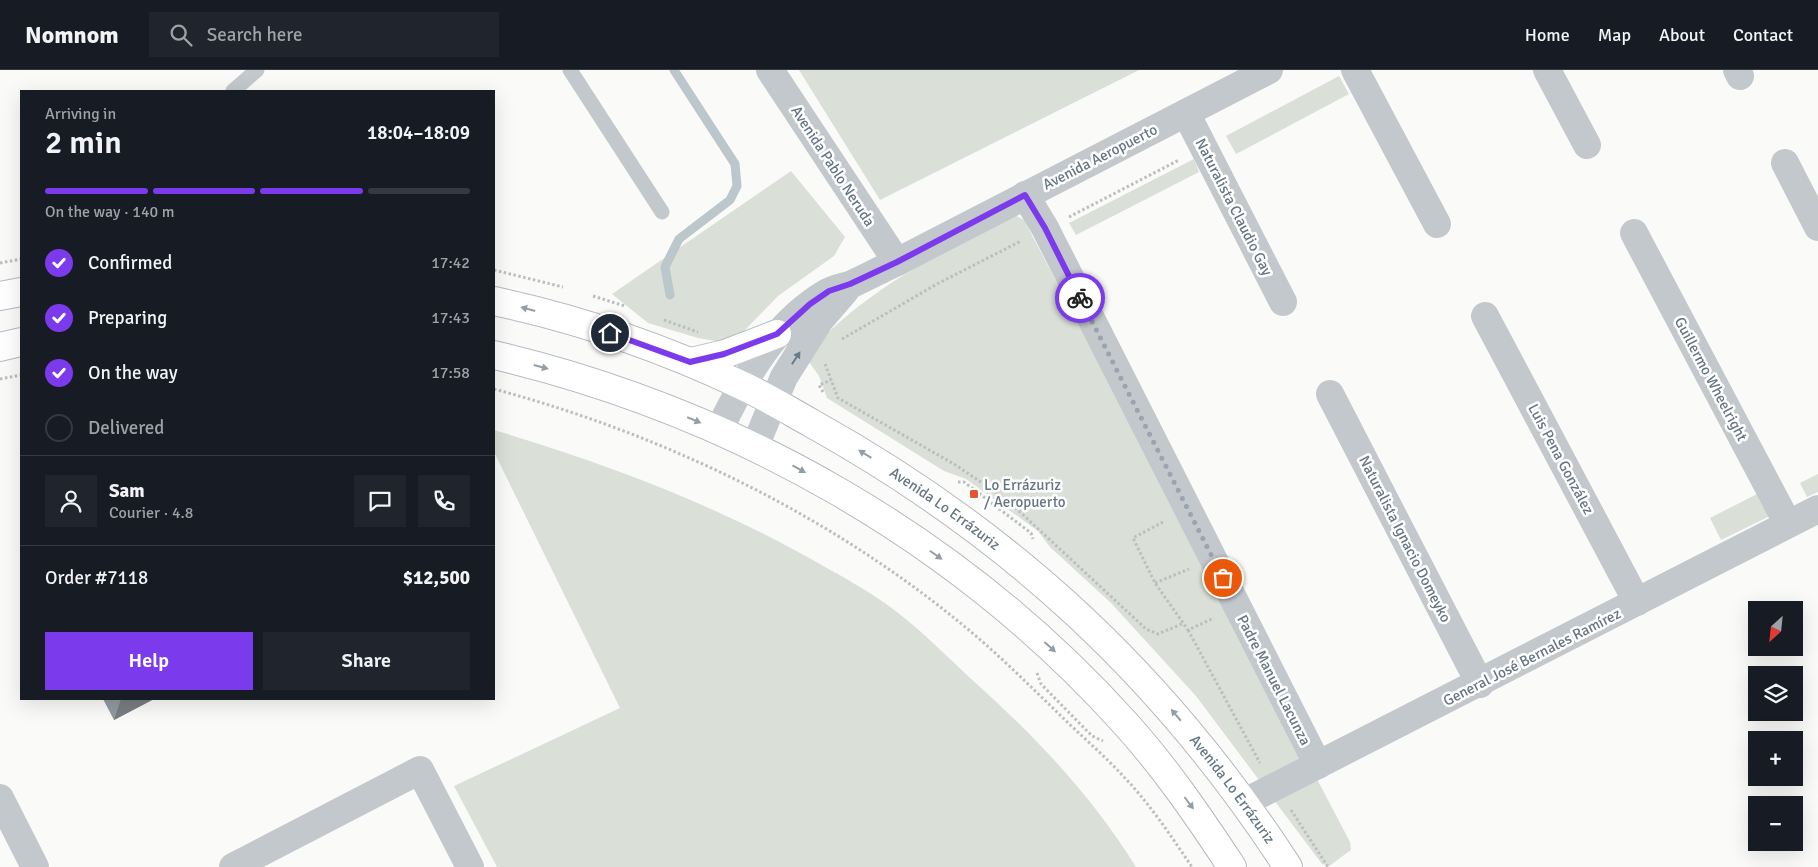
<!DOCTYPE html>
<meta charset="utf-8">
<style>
:root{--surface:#171b24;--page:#20242c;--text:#f1f3f6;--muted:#9ea1a6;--line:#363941;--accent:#7c3aed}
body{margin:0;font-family:Signika,sans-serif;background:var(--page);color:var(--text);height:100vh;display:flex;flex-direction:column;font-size:19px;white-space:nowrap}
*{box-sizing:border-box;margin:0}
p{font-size:16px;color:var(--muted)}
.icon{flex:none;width:28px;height:28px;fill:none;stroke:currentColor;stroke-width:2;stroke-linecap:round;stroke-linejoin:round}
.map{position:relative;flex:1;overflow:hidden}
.drawer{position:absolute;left:20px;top:20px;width:475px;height:610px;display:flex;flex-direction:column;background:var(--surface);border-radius:0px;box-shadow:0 5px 20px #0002}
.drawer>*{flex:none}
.needle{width:32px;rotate:207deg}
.controls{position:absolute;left:1748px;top:531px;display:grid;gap:10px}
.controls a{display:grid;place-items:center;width:55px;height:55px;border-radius:0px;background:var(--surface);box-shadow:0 5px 20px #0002;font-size:25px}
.pin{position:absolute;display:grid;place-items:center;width:42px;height:42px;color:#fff;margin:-21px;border:2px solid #fff;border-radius:50%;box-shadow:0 1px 5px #0007}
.courier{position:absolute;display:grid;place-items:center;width:50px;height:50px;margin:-25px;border:4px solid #7c3aed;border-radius:50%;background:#fff;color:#222;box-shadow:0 1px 6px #0007}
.summary em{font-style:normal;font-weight:600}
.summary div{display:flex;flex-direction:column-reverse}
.summary{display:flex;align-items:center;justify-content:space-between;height:85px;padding:0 25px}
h1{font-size:32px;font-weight:600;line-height:38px}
.bar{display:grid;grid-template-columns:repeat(4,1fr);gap:8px 5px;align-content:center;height:60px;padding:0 25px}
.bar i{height:6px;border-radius:4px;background:var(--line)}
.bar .selected{background:var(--accent)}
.bar p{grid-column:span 4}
.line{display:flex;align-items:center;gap:12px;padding:0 25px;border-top:1px solid var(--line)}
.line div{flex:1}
.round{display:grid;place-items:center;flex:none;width:52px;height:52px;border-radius:0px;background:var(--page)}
ol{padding:0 25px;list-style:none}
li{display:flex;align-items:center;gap:15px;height:55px}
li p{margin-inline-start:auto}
li .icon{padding:5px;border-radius:50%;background:var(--accent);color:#fff;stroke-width:4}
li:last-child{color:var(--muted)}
li i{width:28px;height:28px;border:2px solid var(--line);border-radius:50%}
.primary-button{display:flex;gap:10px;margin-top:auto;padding:10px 25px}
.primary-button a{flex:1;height:58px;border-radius:0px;background:var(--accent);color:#fff;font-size:20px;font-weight:600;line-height:58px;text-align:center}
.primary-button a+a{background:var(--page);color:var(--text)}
header{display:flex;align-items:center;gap:30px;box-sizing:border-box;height:70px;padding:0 25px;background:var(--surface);border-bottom:1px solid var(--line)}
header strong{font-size:24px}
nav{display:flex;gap:28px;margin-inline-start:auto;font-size:18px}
.search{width:350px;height:45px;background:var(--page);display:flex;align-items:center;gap:12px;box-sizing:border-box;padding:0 18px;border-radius:0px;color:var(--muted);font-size:19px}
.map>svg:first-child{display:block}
.green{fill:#dadfd7}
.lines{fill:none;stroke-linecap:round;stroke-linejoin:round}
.stream{stroke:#bbc7cb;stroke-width:9}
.secondary-casing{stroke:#b3babf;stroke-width:30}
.path{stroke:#bbbfc2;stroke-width:3;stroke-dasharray:2.5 2.5;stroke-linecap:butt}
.service{stroke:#c3c8cc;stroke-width:15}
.minor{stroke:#c3c8cc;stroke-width:28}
.tertiary{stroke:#c3c8cc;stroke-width:28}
.secondary{stroke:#fff;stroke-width:28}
.wall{fill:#929a9f}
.shaded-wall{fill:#777d82}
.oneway{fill:#939fa8}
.oneway2{fill:#6a7a87}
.done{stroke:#99a4ac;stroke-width:5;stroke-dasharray:0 9}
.route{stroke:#7c3aed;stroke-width:6}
.poi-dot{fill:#e4572e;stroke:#fff;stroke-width:2}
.labels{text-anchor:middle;stroke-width:5;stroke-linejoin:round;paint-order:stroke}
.street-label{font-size:15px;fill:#657683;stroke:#fff}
.poi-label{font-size:15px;fill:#657683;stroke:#fff;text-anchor:start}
</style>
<header>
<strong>Nomnom</strong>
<div class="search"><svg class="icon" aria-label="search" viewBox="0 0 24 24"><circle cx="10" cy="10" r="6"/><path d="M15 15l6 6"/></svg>Search here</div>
<nav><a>Home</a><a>Map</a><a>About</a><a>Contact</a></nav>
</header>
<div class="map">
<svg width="1818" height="797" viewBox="0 0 1818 797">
<rect width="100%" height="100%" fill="#fafaf8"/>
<g class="green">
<path d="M 799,0 L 1139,0 L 880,130 Z"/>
<path d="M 1339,6 L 1349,24 L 1236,84 L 1226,66 Z"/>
<path d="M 1194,89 L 1199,102 L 1076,165 L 1069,153 Z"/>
<path d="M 791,101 L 845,167 L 834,186 L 778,226 L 743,262 L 728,273 L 698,268 L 648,253 L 612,224 Z"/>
<path d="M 1013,144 L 1024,150 L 1350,772 L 1351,780 L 1329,796 L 1322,794 L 1196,626 L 1111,533 L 1050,477 L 1038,461 L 966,409 L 944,401 L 827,328 L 819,306 L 807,289 C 817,270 833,258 849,244 C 899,203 957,174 1013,144 Z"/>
<path d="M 494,360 C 604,393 711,433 811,489 C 839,505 868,520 893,539 C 924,562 951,591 980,617 C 1040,671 1093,728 1136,797 L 497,797 L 454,716 L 620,638 L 494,382 Z"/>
<path d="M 1818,404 L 1818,422 L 1807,427 L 1800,413 Z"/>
<path d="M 1761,422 L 1772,445 L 1721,470 L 1710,448 Z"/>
</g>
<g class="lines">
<path class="stream" d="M 670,225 L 665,197 L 679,169 L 730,130 L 737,116 L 735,94 L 674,0"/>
<defs>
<g id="secondary">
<path d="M 0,226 L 21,222"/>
<path id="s1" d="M 494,231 C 578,249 663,278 741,315 C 765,326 788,340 811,353 C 1011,464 1164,606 1288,797"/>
<path d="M 0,277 L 21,272"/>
<path d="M 494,285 C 735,342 958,468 1124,652 C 1165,697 1199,747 1232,797"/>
<path d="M 691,292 L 725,284 L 777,264"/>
</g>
</defs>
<use href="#secondary" class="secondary-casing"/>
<g class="path">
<path d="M 1069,147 L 1179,90"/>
<path d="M 0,193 L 21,189"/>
<path d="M 494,200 L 563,217"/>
<path d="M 593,226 L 625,236"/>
<path d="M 664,250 L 698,262"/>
<path d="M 842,269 L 937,214 L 1021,171"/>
<path d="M 825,294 L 838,328 L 954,394 L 1006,429 L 1146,559 L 1158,564 L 1184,553"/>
<path d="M 0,309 L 21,305"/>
<path d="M 494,319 C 665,365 833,446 970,561 C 1001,587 1030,616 1059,644 C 1080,665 1104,685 1124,707 C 1150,734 1171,766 1192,797"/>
<path d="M 823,322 L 819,315 L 831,310"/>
<path d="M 958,412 L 964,412 L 1031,463 L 1033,469"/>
<path d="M 1163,452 L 1133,468 L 1155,513 L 1188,560 L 1214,548"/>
<path d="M 1155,513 L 1189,499"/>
<path d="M 1188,560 L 1260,693"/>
<path d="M 1037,603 L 1041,614 L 1092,666 L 1103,671"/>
<path d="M 1291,740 L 1328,797"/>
</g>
<g class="service">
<path d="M 570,0 L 662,142"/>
<path d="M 233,21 L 257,0"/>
</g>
<g class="minor">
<path d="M 1355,0 L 1437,154"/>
<path d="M 1547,0 L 1587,75"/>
<path d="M 1737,0 L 1740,6"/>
<path d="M 1186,43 L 1283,232"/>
<path d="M 1785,93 L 1818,157"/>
<path d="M 1025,125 L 1045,158 L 1318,695"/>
<path d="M 1634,163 L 1788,454"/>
<path d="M 1485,246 L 1637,532"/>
<path d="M 1330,324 L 1480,614"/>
<path d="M 0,728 L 35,797"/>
<path d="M 1245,732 L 1818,439"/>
<path d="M 233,797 L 420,700 L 470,797"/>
</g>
<g class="tertiary">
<path d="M 770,0 L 897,192"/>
<path d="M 719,360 C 745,307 774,254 826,223 C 834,218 844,217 852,214 C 867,207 882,199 897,192 L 1269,0"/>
<path d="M 755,376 L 784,307 L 820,250 L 845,221"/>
</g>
<use href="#secondary" class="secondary"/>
</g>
<path class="wall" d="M 103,629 L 154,629 L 114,650 Z"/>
<path class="shaded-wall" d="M 121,629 L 154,629 L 114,650 Z"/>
<defs><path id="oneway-solid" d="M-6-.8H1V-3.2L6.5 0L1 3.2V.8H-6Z" transform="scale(1.25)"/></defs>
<g class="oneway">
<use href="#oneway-solid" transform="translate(528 239) rotate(-165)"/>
<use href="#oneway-solid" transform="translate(541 297) rotate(15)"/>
<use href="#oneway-solid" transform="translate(694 350) rotate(23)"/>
<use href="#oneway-solid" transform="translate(865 384) rotate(-149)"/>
<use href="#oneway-solid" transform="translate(799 399) rotate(29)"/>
<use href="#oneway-solid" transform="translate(936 485) rotate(35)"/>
<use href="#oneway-solid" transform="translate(1050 577) rotate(42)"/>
<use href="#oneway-solid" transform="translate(1176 645) rotate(-130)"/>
<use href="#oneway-solid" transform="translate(1189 733) rotate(53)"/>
</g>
<use class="oneway2" href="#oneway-solid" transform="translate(796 288) rotate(-57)"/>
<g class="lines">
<path class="done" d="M 1080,228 L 1223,508"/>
<path class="route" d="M 610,263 L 690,292 L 724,284 L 777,264 L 810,234 L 829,221 L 850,214 L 897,192 L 1025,125 L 1045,158 L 1080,228"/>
</g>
<rect class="poi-dot" x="969" y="419" width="10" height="10" rx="2.5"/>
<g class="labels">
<g class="street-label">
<text transform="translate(1100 87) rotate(-27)" y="5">Avenida Aeropuerto</text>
<text transform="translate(833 96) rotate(57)" y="5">Avenida Pablo Neruda</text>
<text transform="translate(1234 137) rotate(63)" y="5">Naturalista Claudio Gay</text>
<text transform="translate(1711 309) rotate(62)" y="5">Guillermo Wheelright</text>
<text transform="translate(1561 389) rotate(62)" y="5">Luis Pena González</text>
<text dy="5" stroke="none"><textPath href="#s1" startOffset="500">Avenida Lo Errázuriz</textPath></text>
<text transform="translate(1405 469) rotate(63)" y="5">Naturalista Ignacio Domeyko</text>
<text transform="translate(1532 587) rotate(-27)" y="5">General José Bernales Ramírez</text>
<text transform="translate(1274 610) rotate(63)" y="5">Padre Manuel Lacunza</text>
<text dy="5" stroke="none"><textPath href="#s1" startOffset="904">Avenida Lo Errázuriz</textPath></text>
</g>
<g class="poi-label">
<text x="984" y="420">Lo Errázuriz<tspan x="984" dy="17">/ Aeropuerto</tspan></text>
</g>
</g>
</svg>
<div class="controls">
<a><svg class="needle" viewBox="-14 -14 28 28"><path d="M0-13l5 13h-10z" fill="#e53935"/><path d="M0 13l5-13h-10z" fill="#9ea1a6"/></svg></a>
<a><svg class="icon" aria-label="layers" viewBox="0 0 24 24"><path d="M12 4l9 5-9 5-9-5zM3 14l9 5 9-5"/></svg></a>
<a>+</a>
<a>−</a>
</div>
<div class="pin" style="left:1223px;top:508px;background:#ea580c"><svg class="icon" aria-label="bag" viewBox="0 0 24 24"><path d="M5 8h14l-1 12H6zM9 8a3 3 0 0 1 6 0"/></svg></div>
<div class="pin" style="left:610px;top:263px;background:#1f2937"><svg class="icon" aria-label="home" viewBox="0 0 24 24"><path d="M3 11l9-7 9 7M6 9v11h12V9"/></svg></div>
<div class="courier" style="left:1080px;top:228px"><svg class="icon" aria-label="bike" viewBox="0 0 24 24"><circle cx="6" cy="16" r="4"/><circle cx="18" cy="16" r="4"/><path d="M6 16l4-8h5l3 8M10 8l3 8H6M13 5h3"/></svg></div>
<section class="drawer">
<div class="summary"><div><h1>2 min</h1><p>Arriving in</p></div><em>18:04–18:09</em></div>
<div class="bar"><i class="selected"></i><i class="selected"></i><i class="selected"></i><i></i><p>On the way · 140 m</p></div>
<ol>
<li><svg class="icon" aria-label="check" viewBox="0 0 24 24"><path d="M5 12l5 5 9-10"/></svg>Confirmed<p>17:42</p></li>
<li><svg class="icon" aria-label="check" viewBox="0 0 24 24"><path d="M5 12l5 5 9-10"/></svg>Preparing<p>17:43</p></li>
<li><svg class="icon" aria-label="check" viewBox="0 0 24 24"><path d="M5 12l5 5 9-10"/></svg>On the way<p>17:58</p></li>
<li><i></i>Delivered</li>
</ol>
<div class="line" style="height:90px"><a class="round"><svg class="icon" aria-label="person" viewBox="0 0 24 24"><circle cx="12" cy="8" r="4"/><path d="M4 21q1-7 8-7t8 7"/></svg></a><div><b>Sam</b><p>Courier · 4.8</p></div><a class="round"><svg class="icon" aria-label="chat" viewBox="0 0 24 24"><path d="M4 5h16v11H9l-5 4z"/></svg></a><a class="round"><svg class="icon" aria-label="phone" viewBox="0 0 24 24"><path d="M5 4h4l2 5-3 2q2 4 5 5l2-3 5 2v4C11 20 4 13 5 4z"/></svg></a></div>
<div class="line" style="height:65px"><div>Order #7118</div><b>$12,500</b></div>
<div class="primary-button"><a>Help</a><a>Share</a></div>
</section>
</div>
